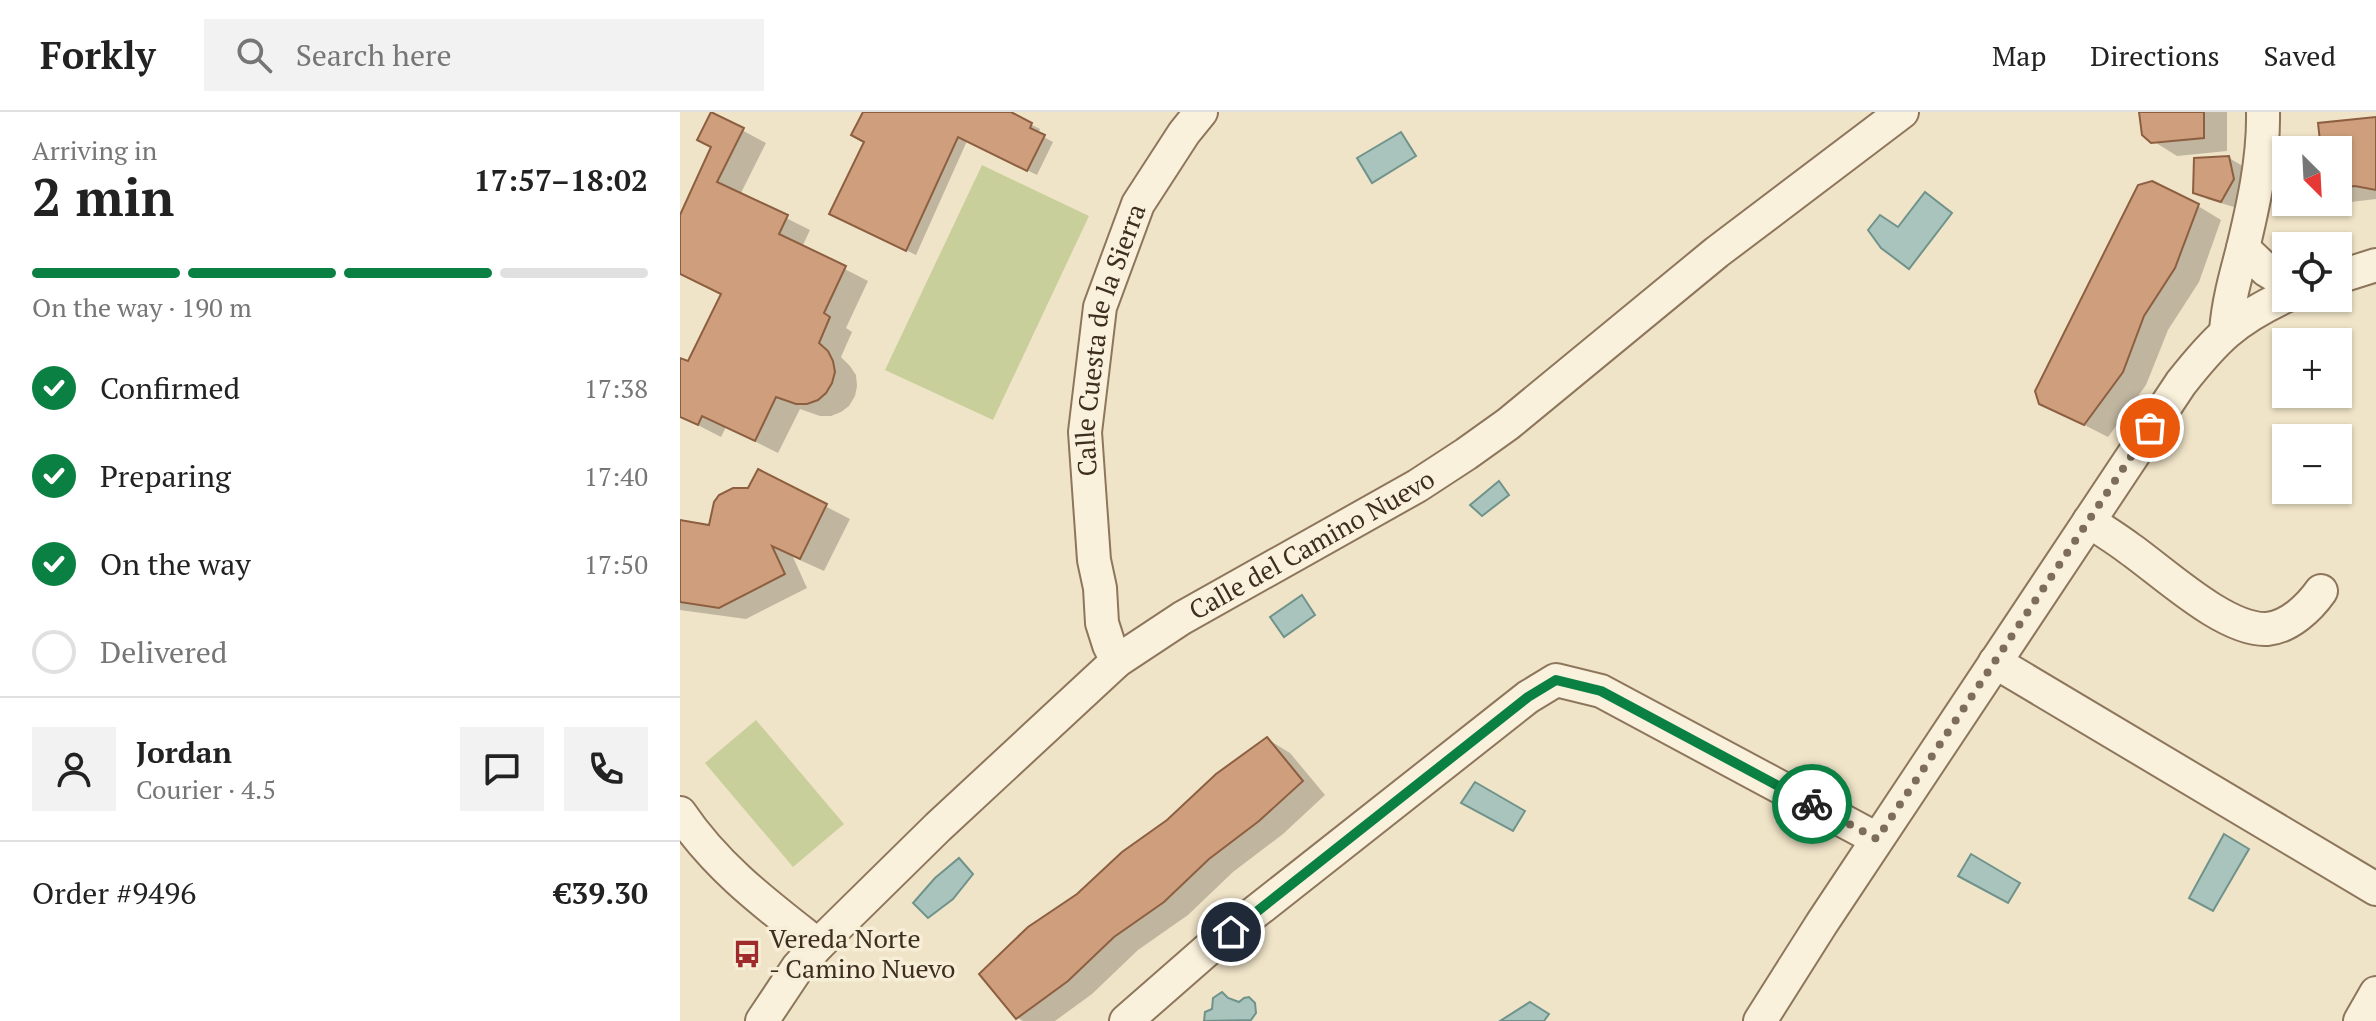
<!DOCTYPE html>
<meta charset="utf-8">
<style>
:root{--surface:#fff;--page:#f2f2f2;--text:#222;--muted:#767676;--line:#e0e0e0;--accent:#0b8043}
body{margin:0;font-family:"PT Serif",serif;background:var(--page);color:var(--text);height:100vh;display:flex;flex-direction:column;font-size:30px;white-space:nowrap}
*{box-sizing:border-box;margin:0}
p{font-size:26px;color:var(--muted)}
.icon{flex:none;width:44px;height:44px;fill:none;stroke:currentColor;stroke-width:2;stroke-linecap:round;stroke-linejoin:round}
.map{position:relative;flex:1;overflow:hidden}
.drawer{display:flex;flex-direction:column;background:var(--surface);width:680px}
.drawer>*{flex:none}
.needle{width:52px;rotate:156deg}
.tools{position:absolute;left:1592px;top:24px;display:grid;gap:16px}
.tools a{display:grid;place-items:center;width:80px;height:80px;border-radius:0px;background:var(--surface);box-shadow:0 2px 6px #0004;font-size:40px}
.pin{position:absolute;display:grid;place-items:center;width:68px;height:68px;color:#fff;margin:-34px;border:4px solid #fff;border-radius:50%;box-shadow:0 2px 8px #0007}
.courier{position:absolute;display:grid;place-items:center;width:80px;height:80px;margin:-40px;border:6px solid #0b8043;border-radius:50%;background:#fff;color:#222;box-shadow:0 2px 10px #0007}
.headline em{font-style:normal;font-weight:800}
.headline div{display:flex;flex-direction:column-reverse}
.headline{display:flex;align-items:center;justify-content:space-between;height:136px;padding:0 32px}
h1{font-size:52px;font-weight:800;line-height:60px}
.bar{display:grid;grid-template-columns:repeat(4,1fr);gap:12px 8px;align-content:center;height:96px;padding:0 32px}
.bar i{height:10px;border-radius:6px;background:var(--line)}
.bar .on{background:var(--accent)}
.bar p{grid-column:span 4}
.line{display:flex;align-items:center;gap:20px;padding:0 32px;border-top:2px solid var(--line)}
.line div{flex:1}
.round{display:grid;place-items:center;flex:none;width:84px;height:84px;border-radius:0px;background:var(--page)}
ol{padding:0 32px;list-style:none}
li{display:flex;align-items:center;gap:24px;height:88px}
li p{margin-inline-start:auto}
li .icon{padding:8px;border-radius:50%;background:var(--accent);color:#fff;stroke-width:4}
li:last-child{color:var(--muted)}
li i{width:44px;height:44px;border:4px solid var(--line);border-radius:50%}
header{display:flex;align-items:center;gap:48px;box-sizing:border-box;height:112px;padding:0 40px;background:var(--surface);border-bottom:2px solid var(--line)}
header strong{font-size:38px}
nav{display:flex;gap:44px;margin-inline-start:auto;font-size:28px}
.search{width:560px;height:72px;background:var(--page);display:flex;align-items:center;gap:20px;box-sizing:border-box;padding:0 28px;border-radius:0px;color:var(--muted);font-size:30px}
main{display:flex;flex:1;min-height:0}
.map>svg:first-child{display:block}
.green{fill:#c9cf9b}
.water{fill:#a9c4bc;stroke:#6f938a;stroke-width:2}
.shadow{fill:#0003}
.building{fill:#cf9f7d;stroke:#8d5f41;stroke-width:2}
.lines{fill:none;stroke-linecap:round;stroke-linejoin:round}
.minor-casing{stroke:#8d765c;stroke-width:36}
.minor{stroke:#faf1dc;stroke-width:32}
.done{stroke:#7c6e5b;stroke-width:8;stroke-dasharray:0 14.4}
.route{stroke:#0b8043;stroke-width:10}
.labels{text-anchor:middle;stroke-width:7;stroke-linejoin:round;paint-order:stroke}
.street-label{font-size:26px;fill:#3d2e20;stroke:#f7eed8}
.poi-label{font-size:26px;fill:#3d2e20;stroke:#f7eed8;text-anchor:start}
</style>
<header>
<strong>Forkly</strong>
<div class="search"><svg class="icon" aria-label="search" viewBox="0 0 24 24"><circle cx="10" cy="10" r="6"/><path d="M15 15l6 6"/></svg>Search here</div>
<nav><a>Map</a><a>Directions</a><a>Saved</a></nav>
</header>
<main>
<section class="drawer">
<div class="headline"><div><h1>2 min</h1><p>Arriving in</p></div><em>17:57–18:02</em></div>
<div class="bar"><i class="on"></i><i class="on"></i><i class="on"></i><i></i><p>On the way · 190 m</p></div>
<ol>
<li><svg class="icon" aria-label="check" viewBox="0 0 24 24"><path d="M5 12l5 5 9-10"/></svg>Confirmed<p>17:38</p></li>
<li><svg class="icon" aria-label="check" viewBox="0 0 24 24"><path d="M5 12l5 5 9-10"/></svg>Preparing<p>17:40</p></li>
<li><svg class="icon" aria-label="check" viewBox="0 0 24 24"><path d="M5 12l5 5 9-10"/></svg>On the way<p>17:50</p></li>
<li><i></i>Delivered</li>
</ol>
<div class="line" style="height:144px"><a class="round"><svg class="icon" aria-label="person" viewBox="0 0 24 24"><circle cx="12" cy="8" r="4"/><path d="M4 21q1-7 8-7t8 7"/></svg></a><div><b>Jordan</b><p>Courier · 4.5</p></div><a class="round"><svg class="icon" aria-label="chat" viewBox="0 0 24 24"><path d="M4 5h16v11H9l-5 4z"/></svg></a><a class="round"><svg class="icon" aria-label="phone" viewBox="0 0 24 24"><path d="M5 4h4l2 5-3 2q2 4 5 5l2-3 5 2v4C11 20 4 13 5 4z"/></svg></a></div>
<div class="line" style="height:104px"><div>Order #9496</div><b>€39.30</b></div>
</section>
<div class="map">
<svg width="1696" height="909" viewBox="0 0 1696 909">
<rect width="100%" height="100%" fill="#f0e4c8"/>
<g class="green">
<path d="M 302,53 L 409,104 L 313,308 L 205,258 Z"/>
<path d="M 76,608 L 164,712 L 113,755 L 25,651 Z"/>
</g>
<g class="water">
<path d="M 721,20 L 736,44 L 692,71 L 677,46 Z"/>
<path d="M 1245,80 L 1272,101 L 1229,157 L 1201,136 L 1188,118 L 1200,103 L 1218,115 Z"/>
<path d="M 819,369 L 829,383 L 802,404 L 790,393 Z"/>
<path d="M 622,483 L 635,503 L 604,525 L 590,505 Z"/>
<path d="M 795,670 L 845,699 L 833,719 L 781,691 Z"/>
<path d="M 1544,722 L 1569,737 L 1533,799 L 1509,786 Z"/>
<path d="M 1291,742 L 1340,771 L 1328,791 L 1278,764 Z"/>
<path d="M 279,746 L 293,762 L 273,787 L 248,806 L 233,791 L 255,766 Z"/>
<path d="M 542,880 L 548,886 L 559,890 L 564,886 L 569,885 L 575,891 L 576,901 L 571,908 L 524,909 L 525,900 L 532,897 L 533,886 Z"/>
<path d="M 850,890 L 869,902 L 864,909 L 820,909 Z"/>
</g>
<g class="shadow">
<path d="M 183,0 L 327,0 L 360,17 L 358,22 L 373,30 L 357,63 L 287,29 L 236,143 L 160,106 L 187,30 Z"/>
<path d="M 1461,0 L 1547,0 L 1547,39 L 1497,44 L 1473,29 Z"/>
<path d="M 32,2 L 86,31 L 60,83 L 130,118 L 122,135 L 188,169 L 166,216 L 172,220 L 161,245 L 170,254 L 176,263 L 177,274 L 175,284 L 169,294 L 161,300 L 151,304 L 140,304 L 120,297 L 98,341 L 46,315 L 41,325 L 0,304 L 0,248 L 9,252 L 43,183 L 0,162 L 0,108 L 33,35 Z"/>
<path d="M 1696,7 L 1696,87 L 1671,90 L 1658,83 L 1658,38 L 1643,38 Z"/>
<path d="M 1549,46 L 1561,53 L 1565,75 L 1554,95 L 1527,87 L 1515,80 Z"/>
<path d="M 1518,94 L 1541,108 L 1519,170 L 1488,218 L 1466,273 L 1428,325 L 1361,291 Z"/>
<path d="M 79,360 L 170,407 L 144,459 L 113,445 L 127,476 L 66,507 L 0,498 L 0,410 L 30,415 L 70,378 Z"/>
<path d="M 587,627 L 610,641 L 645,683 L 603,722 L 553,760 L 508,803 L 458,838 L 412,882 L 375,909 L 343,909 L 338,906 L 398,783 Z"/>
</g>
<g class="building">
<path d="M 31,0 L 64,16 L 37,70 L 108,103 L 99,122 L 166,154 L 144,201 L 150,205 L 139,231 L 148,239 L 153,249 L 155,260 L 152,271 L 146,281 L 138,288 L 127,292 L 116,292 L 96,285 L 75,329 L 22,304 L 18,313 L 0,305 L 0,246 L 8,249 L 41,182 L 0,162 L 0,103 L 31,35 L 17,28 Z"/>
<path d="M 183,0 L 331,0 L 352,11 L 350,16 L 365,23 L 347,59 L 278,25 L 226,139 L 149,102 L 184,30 L 171,23 Z"/>
<path d="M 1459,0 L 1524,0 L 1524,26 L 1471,31 L 1462,23 Z"/>
<path d="M 1696,5 L 1696,78 L 1675,74 L 1658,76 L 1658,38 L 1641,38 L 1638,11 Z"/>
<path d="M 1549,44 L 1554,67 L 1541,90 L 1513,81 L 1514,46 Z"/>
<path d="M 1472,69 L 1519,92 L 1495,156 L 1464,204 L 1443,260 L 1404,313 L 1359,292 L 1355,279 L 1458,73 Z"/>
<path d="M 78,357 L 147,392 L 120,447 L 92,434 L 105,462 L 39,496 L 0,490 L 0,408 L 29,413 L 34,390 L 39,383 L 53,376 L 68,376 Z"/>
<path d="M 587,625 L 623,669 L 579,709 L 529,747 L 484,790 L 434,825 L 388,869 L 336,907 L 299,862 L 348,815 L 397,782 L 442,740 L 487,708 L 536,662 Z"/>
</g>
<g class="lines">
<defs>
<g id="minor">
<path d="M 1563,136 L 1586,158 L 1606,170"/>
<path d="M 1658,165 L 1696,153"/>
<path d="M 1546,219 C 1548,192 1555,166 1562,140 C 1573,95 1584,46 1583,0"/>
<path d="M 1409,409 C 1422,418 1437,427 1450,437 C 1483,460 1545,519 1587,517 C 1609,515 1629,496 1641,479"/>
<path id="s1" d="M 437,549 L 429,533 L 422,511 L 420,476 L 414,448 L 405,320 L 420,195 L 458,92 L 504,21 L 521,0"/>
<path d="M 1315,550 L 1696,777"/>
<path d="M 0,701 C 37,756 87,793 138,833"/>
<path id="s2" d="M 82,909 L 118,855 L 138,833 L 258,715 L 437,549 L 502,506 L 737,374 L 786,342 L 828,312 L 1037,140 L 1222,0"/>
<path d="M 446,909 L 526,839 L 848,585 L 876,568 L 921,579 L 1197,727"/>
<path d="M 1080,909 L 1142,811 L 1501,271 C 1535,228 1554,208 1606,184"/>
<path d="M 1680,909 L 1696,881"/>
</g>
</defs>
<use href="#minor" class="minor-casing"/>
<use href="#minor" class="minor"/>
</g>
<g class="lines">
<path class="done" d="M 1132,692 L 1197,727 L 1470,316"/>
<path class="route" d="M 551,820 L 848,585 L 876,568 L 921,579 L 1132,692"/>
</g>
<defs>
<symbol id="bus-bare" viewBox="-9 -9 18 18"><path d="M-5-6H5V4H4V6H2V4H-2V6H-4V4H-5ZM-3.5-4V0h7V-4ZM-3.5 1.2v1.5H-2V1.2ZM2 1.2v1.5H3.5V1.2Z" fill="#9e2a2b" stroke="#f7eed8" stroke-width="2.5" paint-order="stroke"/></symbol>
</defs>
<g fill-rule="evenodd">
<use href="#bus-bare" x="47" y="822" width="40" height="40"/>
</g>
<g class="labels">
<g class="street-label">
<text dy="9" stroke="none"><textPath href="#s1" startOffset="328">Calle Cuesta de la Sierra</textPath></text>
<text dy="9" stroke="none"><textPath href="#s2" startOffset="734">Calle del Camino Nuevo</textPath></text>
</g>
<g class="poi-label">
<text x="89" y="836">Vereda Norte<tspan x="89" dy="30">- Camino Nuevo</tspan></text>
</g>
</g>
</svg>
<div class="tools">
<a><svg class="needle" viewBox="-14 -14 28 28"><path d="M0-13l5 13h-10z" fill="#e53935"/><path d="M0 13l5-13h-10z" fill="#767676"/></svg></a>
<a><svg class="icon" aria-label="locate" viewBox="0 0 24 24"><circle cx="12" cy="12" r="6"/><path d="M12 2v4M12 18v4M2 12h4M18 12h4"/></svg></a>
<a>+</a>
<a>−</a>
</div>
<div class="pin" style="left:1470px;top:316px;background:#ea580c"><svg class="icon" aria-label="bag" viewBox="0 0 24 24"><path d="M5 8h14l-1 12H6zM9 8a3 3 0 0 1 6 0"/></svg></div>
<div class="pin" style="left:551px;top:820px;background:#1f2937"><svg class="icon" aria-label="home" viewBox="0 0 24 24"><path d="M3 11l9-7 9 7M6 9v11h12V9"/></svg></div>
<div class="courier" style="left:1132px;top:692px"><svg class="icon" aria-label="bike" viewBox="0 0 24 24"><circle cx="6" cy="16" r="4"/><circle cx="18" cy="16" r="4"/><path d="M6 16l4-8h5l3 8M10 8l3 8H6M13 5h3"/></svg></div>
</div>
</main>
